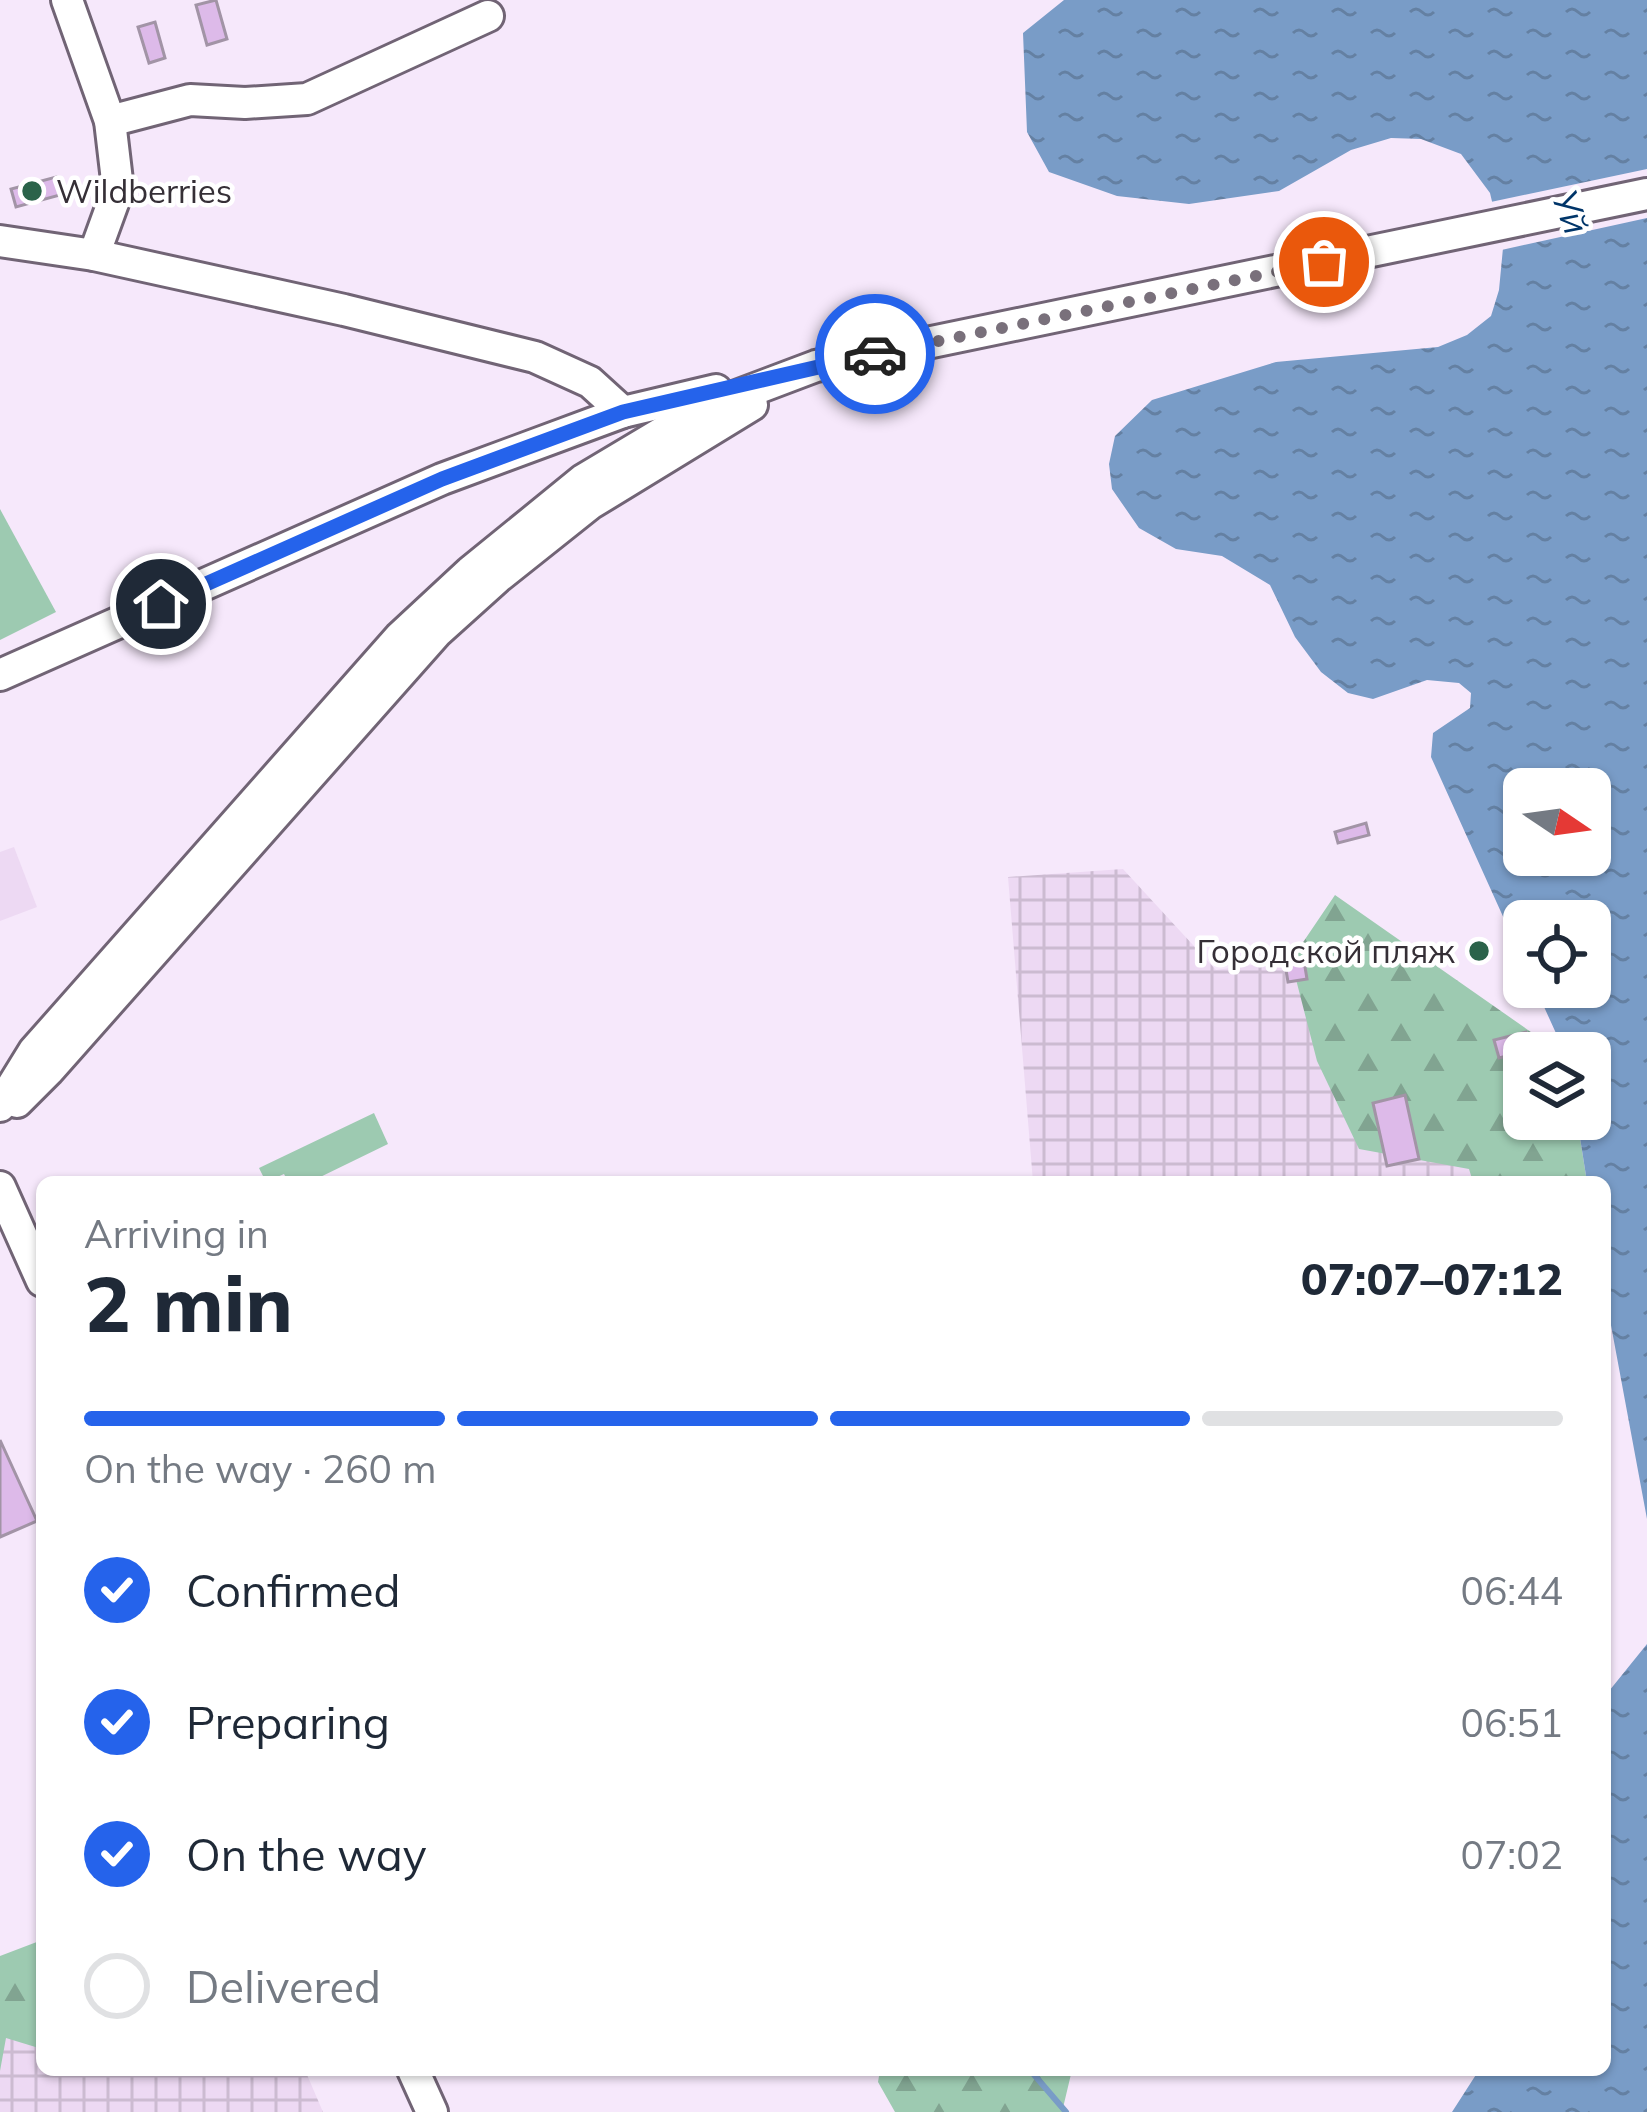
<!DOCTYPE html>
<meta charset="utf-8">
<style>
:root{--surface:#fff;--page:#f2f2f3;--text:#1f2937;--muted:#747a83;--line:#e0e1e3;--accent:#2563eb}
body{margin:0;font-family:Mulish,sans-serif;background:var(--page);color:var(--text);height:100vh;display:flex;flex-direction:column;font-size:45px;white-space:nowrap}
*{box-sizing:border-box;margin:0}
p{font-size:39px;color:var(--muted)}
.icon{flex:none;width:66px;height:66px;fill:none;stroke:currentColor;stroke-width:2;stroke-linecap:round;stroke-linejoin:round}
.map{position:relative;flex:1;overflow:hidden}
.details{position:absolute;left:36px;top:1176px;width:1575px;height:900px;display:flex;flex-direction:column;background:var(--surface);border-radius:18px;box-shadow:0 3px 9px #0004}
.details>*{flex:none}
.needle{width:78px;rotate:103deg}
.buttons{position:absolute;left:1503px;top:768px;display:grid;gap:24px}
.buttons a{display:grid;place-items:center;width:108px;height:108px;border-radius:18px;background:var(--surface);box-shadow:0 3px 9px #0004;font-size:60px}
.pin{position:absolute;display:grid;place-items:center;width:102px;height:102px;color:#fff;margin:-51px;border:6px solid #fff;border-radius:50%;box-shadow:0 3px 12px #0007}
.courier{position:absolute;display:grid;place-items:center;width:120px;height:120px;margin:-60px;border:9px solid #2563eb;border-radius:50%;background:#fff;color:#222;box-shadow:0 3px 15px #0007}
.headline em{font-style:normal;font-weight:800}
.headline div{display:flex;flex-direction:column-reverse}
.headline{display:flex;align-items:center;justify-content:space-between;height:204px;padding:0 48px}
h1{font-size:78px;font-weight:800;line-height:90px}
.bar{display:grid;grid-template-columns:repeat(4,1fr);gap:18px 12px;align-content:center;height:144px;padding:0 48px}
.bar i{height:15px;border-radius:9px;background:var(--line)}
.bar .on{background:var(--accent)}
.bar p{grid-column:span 4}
ol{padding:0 48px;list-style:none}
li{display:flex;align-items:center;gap:36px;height:132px}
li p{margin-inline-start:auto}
li .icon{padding:12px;border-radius:50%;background:var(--accent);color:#fff;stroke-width:4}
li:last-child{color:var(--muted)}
li i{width:66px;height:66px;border:6px solid var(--line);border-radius:50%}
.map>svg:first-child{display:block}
.built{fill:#edd9f3}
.industrial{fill:url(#industrial-grid)}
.grass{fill:#9dcab1}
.forest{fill:url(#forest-firs)}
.water{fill:url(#water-ripples);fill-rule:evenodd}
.pier{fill:#f6e8fb}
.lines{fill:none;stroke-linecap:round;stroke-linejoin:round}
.stream{stroke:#799cc7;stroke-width:6}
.building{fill:#ddbae9;stroke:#a294a6;stroke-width:3}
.minor-casing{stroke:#716475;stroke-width:36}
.minor{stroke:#fff;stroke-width:30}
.done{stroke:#79707b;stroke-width:12;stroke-dasharray:0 21.6}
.route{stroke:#2563eb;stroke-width:15}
.poi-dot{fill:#2b634a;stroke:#fff;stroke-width:4.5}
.labels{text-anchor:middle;stroke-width:9;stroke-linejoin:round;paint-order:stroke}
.poi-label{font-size:33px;fill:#352f36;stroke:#fff;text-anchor:start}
.water-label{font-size:36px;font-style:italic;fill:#003569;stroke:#fff}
</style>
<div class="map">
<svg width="1647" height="2112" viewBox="0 0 1647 2112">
<defs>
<pattern id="industrial-grid" width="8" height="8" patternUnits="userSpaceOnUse" patternTransform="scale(3)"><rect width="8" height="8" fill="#edd9f3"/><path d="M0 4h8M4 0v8" fill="none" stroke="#ccbbd1"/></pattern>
<pattern id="forest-firs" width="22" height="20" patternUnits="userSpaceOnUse" patternTransform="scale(3)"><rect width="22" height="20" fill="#9dcab1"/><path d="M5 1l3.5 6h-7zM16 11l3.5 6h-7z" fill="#81a491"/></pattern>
<pattern id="water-ripples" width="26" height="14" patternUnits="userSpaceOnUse" patternTransform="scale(3)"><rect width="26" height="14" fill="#799cc7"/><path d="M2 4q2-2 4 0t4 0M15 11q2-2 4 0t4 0" fill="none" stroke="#6480a2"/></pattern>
</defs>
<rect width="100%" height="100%" fill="#f6e8fb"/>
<path class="built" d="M 14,847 L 37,907 L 0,921 L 0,852 Z"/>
<g class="industrial">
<path d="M 1123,869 L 1216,970 L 1375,948 L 1479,1182 L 1033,1182 L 1008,877 Z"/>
<path d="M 42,1954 L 42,2070 L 305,2070 L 323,2112 L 0,2112 L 0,1972 Z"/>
</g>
<g class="grass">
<path d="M 0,509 L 56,612 L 0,640 Z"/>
<path d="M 374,1113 L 388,1144 L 310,1182 L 288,1182 L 284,1174 L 266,1182 L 259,1168 Z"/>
</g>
<g class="forest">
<path d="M 1335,895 L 1561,1053 L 1524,1053 L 1524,1119 L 1577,1119 L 1587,1182 L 1473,1182 L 1469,1169 L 1359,1149 L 1317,1061 L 1291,960 Z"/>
<path d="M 42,1940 L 42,2049 L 6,2038 L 0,2071 L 0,1956 Z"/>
<path d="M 880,2070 L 992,2070 L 994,2073 L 997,2070 L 1072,2070 L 1062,2112 L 895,2112 L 878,2082 Z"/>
</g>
<g class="water">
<path d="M 1064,0 L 1647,0 L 1647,1519 L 1605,1293 L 1605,1182 L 1587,1182 L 1577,1119 L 1590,1119 L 1590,1053 L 1565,1053 L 1535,987 L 1590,987 L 1590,921 L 1524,921 L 1524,963 L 1431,757 L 1433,733 L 1470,708 L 1471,693 L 1459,683 L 1427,680 L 1373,699 L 1348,693 L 1321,672 L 1295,637 L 1270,585 L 1222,556 L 1176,549 L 1139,528 L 1112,489 L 1109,464 L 1115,436 L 1152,400 L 1276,362 L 1438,347 L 1467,335 L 1491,316 L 1499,290 L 1503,248 L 1490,193 L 1461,154 L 1421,139 L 1391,138 L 1351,150 L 1279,191 L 1189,204 L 1117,196 L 1049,172 L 1027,132 L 1023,33 ZM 1524,789 L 1590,789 L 1590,855 L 1524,855 Z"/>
<path d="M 1647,1644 L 1647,2112 L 1452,2112 L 1479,2070 L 1605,2070 L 1605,1696 Z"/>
</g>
<path class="pier" d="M 1647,169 L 1647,218 L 1497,251 L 1486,203 Z"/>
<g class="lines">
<path class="stream" d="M 1030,2070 L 1066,2112"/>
</g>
<g class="building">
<path d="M 216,0 L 227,39 L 207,45 L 196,5 Z"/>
<path d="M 155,22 L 165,58 L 149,63 L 138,27 Z"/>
<path d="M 56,177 L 60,195 L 16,207 L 11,189 Z"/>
<path d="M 1366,823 L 1369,835 L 1338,843 L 1335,832 Z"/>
<path d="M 1304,961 L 1307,979 L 1288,982 L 1285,964 Z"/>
<path d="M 1526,1032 L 1531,1050 L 1499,1058 L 1494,1040 Z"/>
<path d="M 1405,1095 L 1419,1159 L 1387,1166 L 1373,1103 Z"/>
<path d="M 0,1440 L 37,1521 L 0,1537 Z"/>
</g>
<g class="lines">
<defs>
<g id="minor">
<path d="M 67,0 L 110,121 L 118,189 L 94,255"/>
<path d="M 110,121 L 190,100 L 245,103 L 307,99 L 488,16"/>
<path d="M 0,241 L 94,255 L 344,310 L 535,357 L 590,382 L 623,412"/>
<path d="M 0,675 L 442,479 L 623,412 L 716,390"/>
<path d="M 17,1102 L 48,1071 L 437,632 L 497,578 L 590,504 L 752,405"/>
<path d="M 0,1106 L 34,1051 L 400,637 L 470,572 L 583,480 L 702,409 L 816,366 L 1647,194"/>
<path d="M 0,1187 L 42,1281"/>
<path d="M 413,2070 L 432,2112"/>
</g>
</defs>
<use href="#minor" class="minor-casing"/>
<use href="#minor" class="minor"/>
</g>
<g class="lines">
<path class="done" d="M 875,354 L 1324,262"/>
<path class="route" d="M 161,604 L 442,479 L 623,412 L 875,354"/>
</g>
<g class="poi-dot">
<circle cx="32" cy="191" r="12"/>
<circle cx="1479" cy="951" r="12"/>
</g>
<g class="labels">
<g class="poi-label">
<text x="56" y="203">Wildberries</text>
<text x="1455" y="963" text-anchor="end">Городской пляж</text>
</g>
<g class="water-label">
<text transform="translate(1571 212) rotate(70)" y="13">Уй</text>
</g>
</g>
</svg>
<div class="buttons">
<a><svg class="needle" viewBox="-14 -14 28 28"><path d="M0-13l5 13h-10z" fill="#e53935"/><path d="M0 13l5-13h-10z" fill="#747a83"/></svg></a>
<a><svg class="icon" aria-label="locate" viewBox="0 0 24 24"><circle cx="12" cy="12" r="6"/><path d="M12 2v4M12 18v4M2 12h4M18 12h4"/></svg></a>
<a><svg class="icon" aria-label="layers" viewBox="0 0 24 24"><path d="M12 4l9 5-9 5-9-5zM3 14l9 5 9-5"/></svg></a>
</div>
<div class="pin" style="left:1324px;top:262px;background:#ea580c"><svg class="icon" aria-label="bag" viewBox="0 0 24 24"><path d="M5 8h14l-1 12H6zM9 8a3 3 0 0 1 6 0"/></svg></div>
<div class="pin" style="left:161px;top:604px;background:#1f2937"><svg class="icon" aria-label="home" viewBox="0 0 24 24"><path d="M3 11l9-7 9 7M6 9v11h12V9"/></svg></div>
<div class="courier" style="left:875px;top:354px"><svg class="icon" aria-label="car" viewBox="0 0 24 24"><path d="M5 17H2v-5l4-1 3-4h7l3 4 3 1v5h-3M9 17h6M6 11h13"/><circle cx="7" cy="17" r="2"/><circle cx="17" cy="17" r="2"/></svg></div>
<section class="details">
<div class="headline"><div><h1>2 min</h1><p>Arriving in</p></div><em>07:07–07:12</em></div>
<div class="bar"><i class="on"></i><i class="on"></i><i class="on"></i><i></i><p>On the way · 260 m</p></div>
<ol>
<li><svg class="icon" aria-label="check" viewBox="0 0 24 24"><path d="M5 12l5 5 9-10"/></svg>Confirmed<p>06:44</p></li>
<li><svg class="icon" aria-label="check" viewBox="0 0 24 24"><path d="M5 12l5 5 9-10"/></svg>Preparing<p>06:51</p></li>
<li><svg class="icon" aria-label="check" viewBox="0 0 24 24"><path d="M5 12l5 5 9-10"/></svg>On the way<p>07:02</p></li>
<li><i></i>Delivered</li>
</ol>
</section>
</div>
